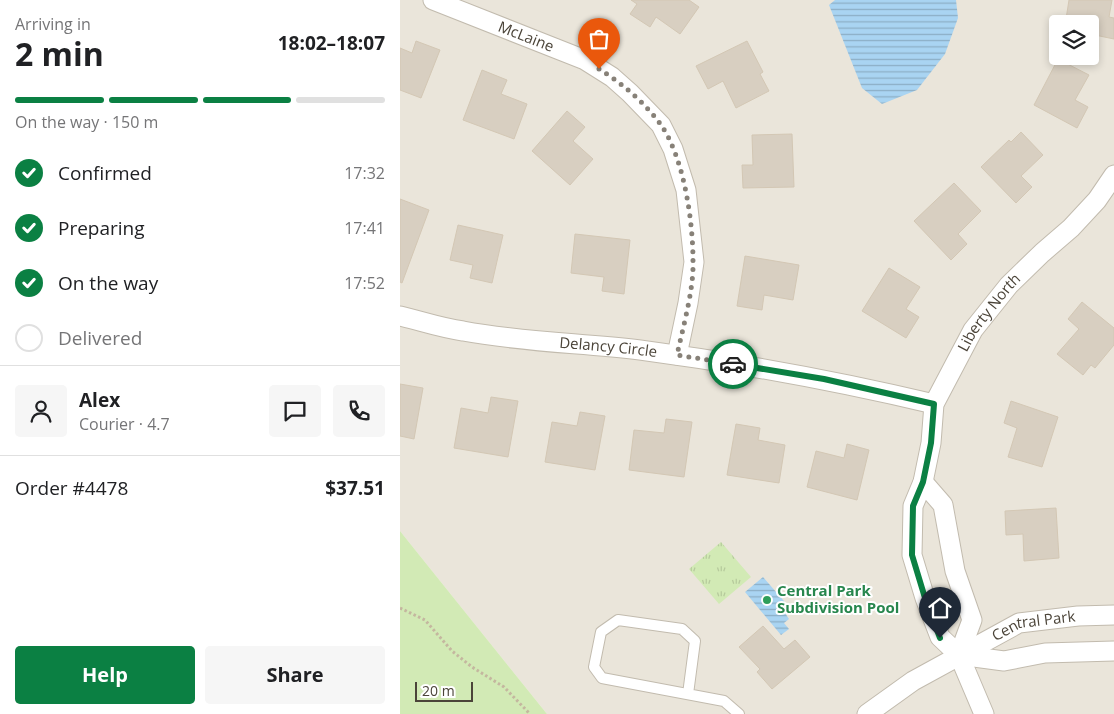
<!DOCTYPE html>
<meta charset="utf-8">
<style>
:root{--surface:#fff;--page:#f6f6f6;--text:#202124;--muted:#757577;--line:#e0e0e0;--accent:#0b8043}
body{margin:0;font-family:"Open Sans",sans-serif;background:var(--page);color:var(--text);height:100vh;display:flex;flex-direction:column;font-size:19px;white-space:nowrap}
*{box-sizing:border-box;margin:0}
p{font-size:16px;color:var(--muted)}
.icon{flex:none;width:28px;height:28px;fill:none;stroke:currentColor;stroke-width:2;stroke-linecap:round;stroke-linejoin:round}
.map{position:relative;flex:1;overflow:hidden}
.drawer{display:flex;flex-direction:column;background:var(--surface);width:400px}
.drawer>*{flex:none}
.fabs{position:absolute;left:649px;top:15px;display:grid;gap:10px}
.fabs a{display:grid;place-items:center;width:50px;height:50px;border-radius:5px;background:var(--surface);box-shadow:0 2px 8px #0003;font-size:25px}
.scale{position:absolute;left:15px;bottom:12px;width:58px;box-sizing:border-box;padding-left:5px;border:2px solid #4b4439;border-top:0;font-size:14px;line-height:18px;white-space:nowrap;color:#4b4439;-webkit-text-stroke:4px #fff;paint-order:stroke}
.pin{position:absolute;display:grid;place-items:center;width:42px;height:42px;color:#fff;margin:-51px -21px;border-radius:50% 50% 50% 0;rotate:-45deg;box-shadow:0 0 5px #0007}
.pin .icon{rotate:45deg}
.courier{position:absolute;display:grid;place-items:center;width:50px;height:50px;margin:-25px;border:4px solid #0b8043;border-radius:50%;background:#fff;color:#222;box-shadow:0 1px 6px #0007}
.head em{font-style:normal;font-weight:700}
.head div{display:flex;flex-direction:column-reverse}
.head{display:flex;align-items:center;justify-content:space-between;height:85px;padding:0 15px}
h1{font-size:32px;font-weight:700;line-height:38px}
.bar{display:grid;grid-template-columns:repeat(4,1fr);gap:8px 5px;align-content:center;height:60px;padding:0 15px}
.bar i{height:6px;border-radius:4px;background:var(--line)}
.bar .active{background:var(--accent)}
.bar p{grid-column:span 4}
.line{display:flex;align-items:center;gap:12px;padding:0 15px;border-top:1px solid var(--line)}
.line div{flex:1}
.round{display:grid;place-items:center;flex:none;width:52px;height:52px;border-radius:5px;background:var(--page)}
ol{padding:0 15px;list-style:none}
li{display:flex;align-items:center;gap:15px;height:55px}
li p{margin-inline-start:auto}
li .icon{padding:5px;border-radius:50%;background:var(--accent);color:#fff;stroke-width:4}
li:last-child{color:var(--muted)}
li i{width:28px;height:28px;border:2px solid var(--line);border-radius:50%}
.action{display:flex;gap:10px;margin-top:auto;padding:10px 15px}
.action a{flex:1;height:58px;border-radius:5px;background:var(--accent);color:#fff;font-size:20px;font-weight:700;line-height:58px;text-align:center}
.action a+a{background:var(--page);color:var(--text)}
main{display:flex;flex:1;min-height:0}
.map>svg:first-child{display:block}
.residential{fill:#eae5da;fill-rule:evenodd}
.green{fill:#d2eab5}
.park{fill:url(#park-tufts)}
.water{fill:url(#water-rules)}
.building{fill:#d8cfc1;stroke:#d3c7b4}
.lines{fill:none;stroke-linecap:round;stroke-linejoin:round}
.service-casing{stroke:#c2bbae;stroke-width:12}
.minor-casing{stroke:#c2bbae;stroke-width:21}
.path{stroke:#c4b79f;stroke-width:3;stroke-dasharray:2.5 2.5;stroke-linecap:butt}
.service{stroke:#fff;stroke-width:10}
.minor{stroke:#fff;stroke-width:19}
.done{stroke:#878178;stroke-width:5;stroke-dasharray:0 9}
.route{stroke:#0b8043;stroke-width:6}
.leisure-dot{fill:#2e9e5b;stroke:#fff;stroke-width:2}
.labels{text-anchor:middle;stroke-width:4;stroke-linejoin:round;paint-order:stroke}
.street-label{font-size:15px;fill:#4b4439;stroke:#fff}
.leisure-label{font-size:15px;font-weight:bold;fill:#27864d;stroke:#fff;text-anchor:start}
</style>
<main>
<section class="drawer">
<div class="head"><div><h1>2 min</h1><p>Arriving in</p></div><em>18:02–18:07</em></div>
<div class="bar"><i class="active"></i><i class="active"></i><i class="active"></i><i></i><p>On the way · 150 m</p></div>
<ol>
<li><svg class="icon" aria-label="check" viewBox="0 0 24 24"><path d="M5 12l5 5 9-10"/></svg>Confirmed<p>17:32</p></li>
<li><svg class="icon" aria-label="check" viewBox="0 0 24 24"><path d="M5 12l5 5 9-10"/></svg>Preparing<p>17:41</p></li>
<li><svg class="icon" aria-label="check" viewBox="0 0 24 24"><path d="M5 12l5 5 9-10"/></svg>On the way<p>17:52</p></li>
<li><i></i>Delivered</li>
</ol>
<div class="line" style="height:90px"><a class="round"><svg class="icon" aria-label="person" viewBox="0 0 24 24"><circle cx="12" cy="8" r="4"/><path d="M4 21q1-7 8-7t8 7"/></svg></a><div><b>Alex</b><p>Courier · 4.7</p></div><a class="round"><svg class="icon" aria-label="chat" viewBox="0 0 24 24"><path d="M4 5h16v11H9l-5 4z"/></svg></a><a class="round"><svg class="icon" aria-label="phone" viewBox="0 0 24 24"><path d="M5 4h4l2 5-3 2q2 4 5 5l2-3 5 2v4C11 20 4 13 5 4z"/></svg></a></div>
<div class="line" style="height:65px"><div>Order #4478</div><b>$37.51</b></div>
<div class="action"><a>Help</a><a>Share</a></div>
</section>
<div class="map">
<svg width="714" height="714" viewBox="0 0 714 714">
<defs>
<pattern id="park-tufts" width="24" height="20" patternUnits="userSpaceOnUse" patternTransform="scale(1.25)"><rect width="24" height="20" fill="#d2eab5"/><path d="M3 7l-1-3M5 7V3M7 7l1-3M15 17l-1-3M17 17v-4M19 17l1-3" fill="none" stroke="#b6ca9c"/></pattern>
<pattern id="water-rules" width="6" height="5" patternUnits="userSpaceOnUse" patternTransform="scale(1.25)"><rect width="6" height="5" fill="#a9d4f2"/><path d="M0 2.5h6" fill="none" stroke="#8caec5"/></pattern>
</defs>
<rect width="100%" height="100%" fill="#f6f3ec"/>
<path class="residential" d="M 0,0 L 714,0 L 714,714 L 147,714 L 0,531 ZM 658,24 L 690,24 L 690,56 L 658,56 Z"/>
<path class="green" d="M 0,531 L 147,714 L 0,714 Z"/>
<path class="park" d="M 321,542 L 351,577 L 319,604 L 289,569 Z"/>
<g class="water">
<path d="M 435,0 L 556,0 L 558,18 L 545,54 L 517,90 L 482,104 L 462,88 L 429,5 Z"/>
<path d="M 363,577 L 390,608 L 385,613 L 389,619 L 384,623 L 389,629 L 381,635 L 345,592 Z"/>
</g>
<g class="building">
<path d="M 231,0 L 289,0 L 299,7 L 280,34 L 256,17 L 250,27 L 230,14 L 237,4 Z"/>
<path d="M 669,0 L 712,0 L 709,17 L 714,18 L 714,39 L 690,34 L 690,24 L 669,24 L 670,20 L 666,19 Z"/>
<path d="M 16,41 L 40,50 L 21,98 L 0,90 L 0,48 L 12,53 Z"/>
<path d="M 347,41 L 363,72 L 360,74 L 369,91 L 336,108 L 323,81 L 308,89 L 296,66 Z"/>
<path d="M 658,59 L 689,75 L 675,100 L 688,107 L 677,128 L 634,105 Z"/>
<path d="M 82,70 L 107,80 L 101,94 L 127,104 L 114,139 L 63,120 Z"/>
<path d="M 167,111 L 185,127 L 173,141 L 193,159 L 170,185 L 132,151 Z"/>
<path d="M 621,132 L 643,155 L 621,176 L 632,187 L 616,203 L 581,167 L 609,140 L 611,142 Z"/>
<path d="M 392,134 L 394,187 L 343,188 L 342,165 L 353,165 L 352,135 Z"/>
<path d="M 554,183 L 581,211 L 558,234 L 567,244 L 551,260 L 514,221 Z"/>
<path d="M 0,199 L 29,210 L 2,283 L 0,282 Z"/>
<path d="M 58,225 L 103,235 L 92,283 L 70,278 L 73,265 L 50,260 Z"/>
<path d="M 175,234 L 230,240 L 224,294 L 202,291 L 204,277 L 171,273 Z"/>
<path d="M 345,256 L 399,265 L 393,300 L 364,295 L 362,310 L 337,306 Z"/>
<path d="M 489,268 L 520,287 L 506,309 L 519,317 L 506,338 L 462,311 Z"/>
<path d="M 682,302 L 714,328 L 714,345 L 695,368 L 691,365 L 683,375 L 657,354 L 679,329 L 668,319 Z"/>
<path d="M 0,384 L 23,388 L 14,439 L 0,436 Z"/>
<path d="M 91,397 L 118,401 L 108,457 L 54,448 L 61,408 L 88,413 Z"/>
<path d="M 611,401 L 658,417 L 642,467 L 608,457 L 617,428 L 604,423 Z"/>
<path d="M 180,412 L 205,416 L 195,470 L 145,462 L 152,422 L 177,426 Z"/>
<path d="M 266,419 L 292,422 L 284,477 L 229,470 L 234,430 L 264,433 Z"/>
<path d="M 336,424 L 360,428 L 358,440 L 385,445 L 379,483 L 327,475 Z"/>
<path d="M 447,444 L 469,450 L 457,500 L 407,487 L 416,451 L 444,458 Z"/>
<path d="M 656,508 L 659,558 L 624,561 L 623,534 L 606,535 L 605,511 Z"/>
<path d="M 363,626 L 384,649 L 395,640 L 410,657 L 372,689 L 357,672 L 360,669 L 339,647 Z"/>
</g>
<g class="lines">
<defs>
<path id="service" d="M 288,694 L 295,641 L 282,629 L 218,620 L 201,632 L 194,667 L 202,678 L 324,701 L 339,714"/>
<g id="minor">
<path id="s1" d="M 33,0 L 185,60 L 212,77 L 230,93 L 261,125 L 273,149 L 286,190 L 294,262 L 288,303 L 277,355"/>
<path id="s2" d="M 0,316 C 21,321 41,328 63,331 C 121,342 181,343 240,350 C 339,363 437,381 534,404"/>
<path d="M 523,482 L 543,505 L 555,571 L 572,620 L 559,655"/>
<path d="M 559,655 L 604,661 L 645,653 L 714,651"/>
<path id="s3" d="M 467,714 L 513,681 L 619,623 L 678,616 L 714,615"/>
<path id="s4" d="M 584,714 L 559,655 L 540,637 L 525,598 L 512,555 L 513,506 L 523,482 L 531,443 L 534,404 L 573,330 L 609,285 L 642,253 L 671,228 L 697,200 L 714,175"/>
</g>
</defs>
<use href="#service" class="service-casing"/>
<use href="#minor" class="minor-casing"/>
<path class="path" d="M 0,608 L 25,620 L 52,651 L 72,667 L 104,687 L 130,714"/>
<use href="#service" class="service"/>
<use href="#minor" class="minor"/>
</g>
<g class="lines">
<path class="done" d="M 199,69 C 222,83 245,103 261,125 C 284,158 293,221 293,261 C 294,289 283,327 277,355 L 333,364"/>
<path class="route" d="M 333,364 L 424,379 L 534,404 L 531,443 L 523,482 L 513,506 L 512,555 L 525,598 L 540,638"/>
</g>
<circle class="leisure-dot" cx="367" cy="600" r="5"/>
<g class="labels">
<g class="street-label">
<text dy="5" stroke="none"><textPath href="#s1" startOffset="100">McLaine</textPath></text>
<text dy="5" stroke="none"><textPath href="#s4" startOffset="438">Liberty North</textPath></text>
<text dy="5" stroke="none"><textPath href="#s2" startOffset="211">Delancy Circle</textPath></text>
<text dy="5" stroke="none"><textPath href="#s3" startOffset="191">Central Park</textPath></text>
</g>
<g class="leisure-label">
<text x="377" y="596">Central Park<tspan x="377" dy="17">Subdivision Pool</tspan></text>
</g>
</g>
</svg>
<div class="fabs">
<a><svg class="icon" aria-label="layers" viewBox="0 0 24 24"><path d="M12 4l9 5-9 5-9-5zM3 14l9 5 9-5"/></svg></a>
</div>
<div class="scale">20 m</div>
<div class="pin" style="left:199px;top:69px;background:#ea580c"><svg class="icon" aria-label="bag" viewBox="0 0 24 24"><path d="M5 8h14l-1 12H6zM9 8a3 3 0 0 1 6 0"/></svg></div>
<div class="pin" style="left:540px;top:638px;background:#1f2937"><svg class="icon" aria-label="home" viewBox="0 0 24 24"><path d="M3 11l9-7 9 7M6 9v11h12V9"/></svg></div>
<div class="courier" style="left:333px;top:364px"><svg class="icon" aria-label="car" viewBox="0 0 24 24"><path d="M5 17H2v-5l4-1 3-4h7l3 4 3 1v5h-3M9 17h6M6 11h13"/><circle cx="7" cy="17" r="2"/><circle cx="17" cy="17" r="2"/></svg></div>
</div>
</main>
